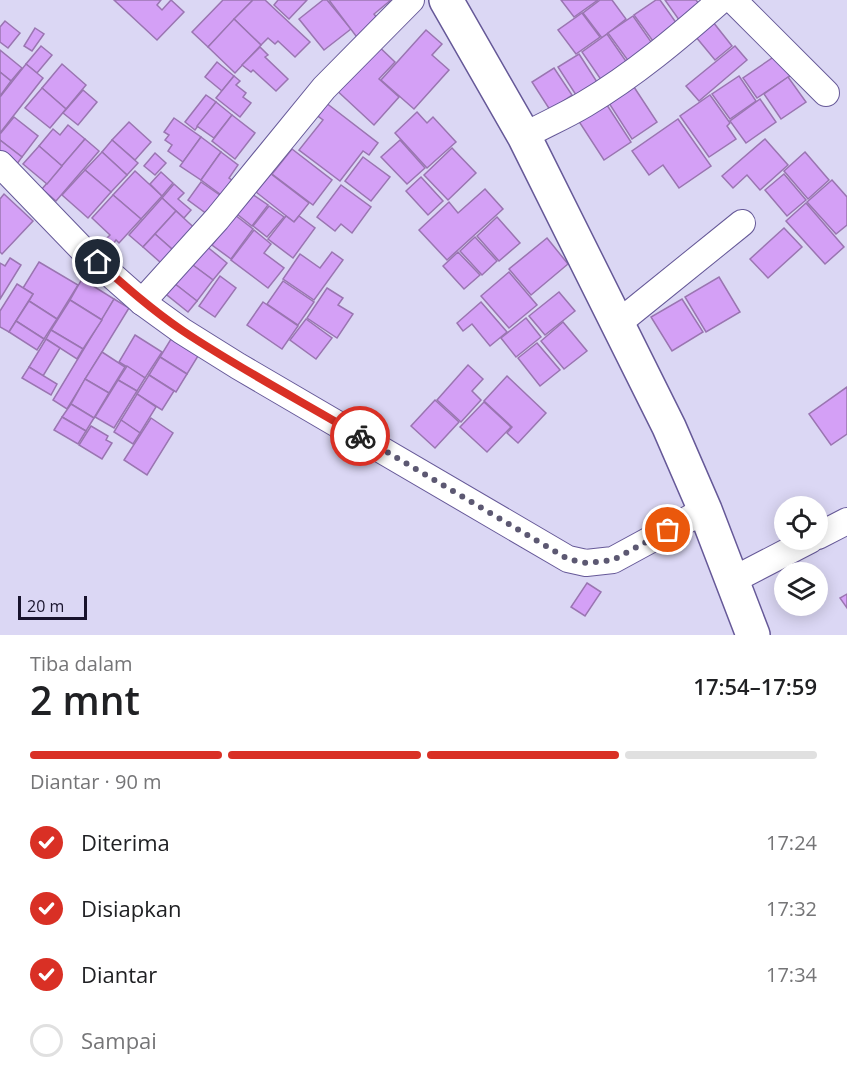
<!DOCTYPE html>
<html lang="id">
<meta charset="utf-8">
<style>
:root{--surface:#fff;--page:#f2f2f2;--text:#202124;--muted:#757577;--line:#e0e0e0;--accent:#d93025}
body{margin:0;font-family:"Open Sans",sans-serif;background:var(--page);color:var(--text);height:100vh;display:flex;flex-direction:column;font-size:22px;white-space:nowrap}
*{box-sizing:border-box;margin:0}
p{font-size:20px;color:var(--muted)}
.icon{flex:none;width:33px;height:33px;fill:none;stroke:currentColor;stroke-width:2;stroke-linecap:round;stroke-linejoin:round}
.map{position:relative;height:635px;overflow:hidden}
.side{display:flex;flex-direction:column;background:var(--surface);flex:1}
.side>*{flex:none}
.controls{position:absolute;left:774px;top:496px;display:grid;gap:12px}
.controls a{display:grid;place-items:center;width:54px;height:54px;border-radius:50%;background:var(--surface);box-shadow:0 3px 15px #0003;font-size:30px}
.scale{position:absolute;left:18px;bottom:15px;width:69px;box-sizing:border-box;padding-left:6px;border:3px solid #18132c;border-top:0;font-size:16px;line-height:21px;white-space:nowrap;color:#18132c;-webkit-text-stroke:4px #dbd7f4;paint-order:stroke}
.pin{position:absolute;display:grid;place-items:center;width:51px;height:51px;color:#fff;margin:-26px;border:3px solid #fff;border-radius:50%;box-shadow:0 2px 6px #0007}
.courier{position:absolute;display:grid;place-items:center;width:60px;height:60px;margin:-30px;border:4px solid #d93025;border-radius:50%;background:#fff;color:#222;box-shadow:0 2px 8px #0007}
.summary em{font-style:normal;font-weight:600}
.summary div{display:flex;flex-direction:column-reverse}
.summary{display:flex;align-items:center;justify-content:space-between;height:102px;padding:0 30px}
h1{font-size:39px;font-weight:600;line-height:45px}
.bar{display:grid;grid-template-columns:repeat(4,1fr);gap:9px 6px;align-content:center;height:72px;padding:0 30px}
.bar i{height:8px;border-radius:4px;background:var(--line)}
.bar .active{background:var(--accent)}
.bar p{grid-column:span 4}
ol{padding:0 30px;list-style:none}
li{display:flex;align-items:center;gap:18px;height:66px}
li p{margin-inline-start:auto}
li .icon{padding:6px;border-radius:50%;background:var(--accent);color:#fff;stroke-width:4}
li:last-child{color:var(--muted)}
li i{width:33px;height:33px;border:3px solid var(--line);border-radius:50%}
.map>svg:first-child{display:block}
.building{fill:#d4a0f6;stroke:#9a75b1;stroke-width:1.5}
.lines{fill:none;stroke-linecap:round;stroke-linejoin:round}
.street-casing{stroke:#665998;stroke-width:28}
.secondary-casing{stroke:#665998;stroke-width:36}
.street{stroke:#fff;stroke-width:26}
.secondary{stroke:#fff;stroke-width:33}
.done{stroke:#5c5872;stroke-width:6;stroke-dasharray:0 10.8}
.route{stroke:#d93025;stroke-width:8}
</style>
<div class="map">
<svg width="847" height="635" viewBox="0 0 847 635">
<rect width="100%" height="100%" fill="#dbd7f4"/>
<g class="building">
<path d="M 114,0 L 161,0 L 157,5 L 162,10 L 171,0 L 184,12 L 157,40 Z"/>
<path d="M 223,0 L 253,0 L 208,47 L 192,32 Z"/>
<path d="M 253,0 L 265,0 L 310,42 L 295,57 L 278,41 L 275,44 L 268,38 L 261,45 L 234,19 Z"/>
<path d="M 278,0 L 307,0 L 289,19 L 274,5 Z"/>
<path d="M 323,0 L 327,0 L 351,29 L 324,50 L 299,19 Z"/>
<path d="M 329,0 L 391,0 L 374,14 L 381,23 L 359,40 Z"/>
<path d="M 561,0 L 598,0 L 574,17 Z"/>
<path d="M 600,0 L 612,0 L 626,19 L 602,38 L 583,13 Z"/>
<path d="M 656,0 L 660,0 L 682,31 L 658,48 L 634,15 Z"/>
<path d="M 665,0 L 696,0 L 703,9 L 682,24 Z"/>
<path d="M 582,13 L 600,37 L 576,54 L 558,30 Z"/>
<path d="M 633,16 L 656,49 L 632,66 L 608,33 Z"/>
<path d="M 234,19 L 261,45 L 235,73 L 208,47 Z"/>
<path d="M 5,21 L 20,33 L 8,48 L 0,42 L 0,27 Z"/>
<path d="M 713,22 L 732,46 L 715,60 L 696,37 Z"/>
<path d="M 35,28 L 44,34 L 32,51 L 24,46 Z"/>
<path d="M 426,30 L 442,44 L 432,55 L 449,70 L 414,109 L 381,80 Z"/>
<path d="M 607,34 L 630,67 L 604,84 L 582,52 Z"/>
<path d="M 373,41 L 395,62 L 379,79 L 399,97 L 374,125 L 332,86 Z"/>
<path d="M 41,46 L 52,55 L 37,73 L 26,64 Z"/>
<path d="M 735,46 L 747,60 L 699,101 L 686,86 Z"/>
<path d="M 260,47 L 268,55 L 265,57 L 288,79 L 276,91 L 253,70 L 251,72 L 242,65 Z"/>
<path d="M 0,50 L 22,68 L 11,81 L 0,72 Z"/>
<path d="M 579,54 L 597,82 L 576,95 L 558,67 Z"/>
<path d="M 775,56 L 790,76 L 757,98 L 743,78 Z"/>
<path d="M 217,62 L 234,76 L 222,91 L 205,77 Z"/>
<path d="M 26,64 L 43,78 L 0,133 L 0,97 Z"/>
<path d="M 62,64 L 86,85 L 66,109 L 42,88 Z"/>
<path d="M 554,68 L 572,95 L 550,110 L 532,82 Z"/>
<path d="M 0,72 L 11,81 L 0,96 Z"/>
<path d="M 234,76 L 240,81 L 236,85 L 246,93 L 243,97 L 251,103 L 240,117 L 216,98 Z"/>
<path d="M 739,76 L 756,101 L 730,119 L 712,94 Z"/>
<path d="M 788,77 L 806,102 L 781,119 L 764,94 Z"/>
<path d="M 632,84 L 657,122 L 632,139 L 607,100 Z"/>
<path d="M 42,88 L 66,109 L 50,128 L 25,108 Z"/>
<path d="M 83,90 L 97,102 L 78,125 L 63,113 Z"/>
<path d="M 206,95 L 216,102 L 195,130 L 185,122 Z"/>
<path d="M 710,95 L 730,123 L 727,126 L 736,139 L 709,157 L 680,116 Z"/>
<path d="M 321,99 L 378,143 L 369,155 L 363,151 L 340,181 L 299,150 L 323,120 L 311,111 Z"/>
<path d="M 760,99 L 776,122 L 746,143 L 730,121 Z"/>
<path d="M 216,102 L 232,115 L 214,138 L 197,126 Z"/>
<path d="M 605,102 L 631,142 L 604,160 L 578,120 Z"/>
<path d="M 417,112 L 427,123 L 433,117 L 456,142 L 427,168 L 395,133 Z"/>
<path d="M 232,115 L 255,133 L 235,159 L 212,141 Z"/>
<path d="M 14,117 L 38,136 L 22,157 L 0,140 L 0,134 Z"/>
<path d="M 174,118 L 201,137 L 183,162 L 168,151 L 172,145 L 165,140 L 169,135 L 164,132 Z"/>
<path d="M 678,119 L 711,166 L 679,188 L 663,165 L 649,175 L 632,151 Z"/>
<path d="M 129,122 L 151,142 L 135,160 L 112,140 Z"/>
<path d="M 68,125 L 85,139 L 62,166 L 39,146 L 53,129 L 60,135 Z"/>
<path d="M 201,137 L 221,152 L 201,180 L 180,166 Z"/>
<path d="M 85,139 L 99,151 L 56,201 L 42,189 Z"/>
<path d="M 765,139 L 788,165 L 760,190 L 747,175 L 733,188 L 722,176 Z"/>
<path d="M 0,140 L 22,157 L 14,168 L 0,157 Z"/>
<path d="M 112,140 L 138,163 L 127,175 L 102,152 Z"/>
<path d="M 400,140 L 425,168 L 407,184 L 381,157 Z"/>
<path d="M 39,146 L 62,166 L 47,184 L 23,164 Z"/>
<path d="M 452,148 L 476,173 L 448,200 L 424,175 Z"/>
<path d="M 292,149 L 332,180 L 313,205 L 272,174 Z"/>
<path d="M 102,152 L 127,175 L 111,192 L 85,170 Z"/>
<path d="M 221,152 L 238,165 L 229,178 L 239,185 L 228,200 L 201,180 Z"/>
<path d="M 805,152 L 829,180 L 808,199 L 784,171 Z"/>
<path d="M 155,153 L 166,163 L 155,175 L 144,166 Z"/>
<path d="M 363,157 L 390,177 L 371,201 L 345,181 Z"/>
<path d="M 85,170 L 111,192 L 88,218 L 62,195 Z"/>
<path d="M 135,171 L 162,196 L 141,219 L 113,195 Z"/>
<path d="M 161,172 L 173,183 L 162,196 L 150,184 Z"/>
<path d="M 271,174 L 309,203 L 294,222 L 256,192 Z"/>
<path d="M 784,174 L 806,200 L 787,216 L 765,190 Z"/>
<path d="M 421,177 L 443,201 L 428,215 L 406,191 Z"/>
<path d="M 832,180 L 847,197 L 847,225 L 836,234 L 807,202 Z"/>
<path d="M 201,182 L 224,198 L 211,217 L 188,200 Z"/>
<path d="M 174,184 L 184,193 L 178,199 L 191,210 L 184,218 L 162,198 Z"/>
<path d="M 341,185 L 371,207 L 352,233 L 341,224 L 335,231 L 317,217 Z"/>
<path d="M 485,189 L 503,209 L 447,260 L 419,230 L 449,202 L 458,213 Z"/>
<path d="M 4,194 L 33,221 L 2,254 L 0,252 L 0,199 Z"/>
<path d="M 252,194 L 268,205 L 252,226 L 237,214 Z"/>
<path d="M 113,195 L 141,219 L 119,243 L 116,240 L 111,247 L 104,241 L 110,235 L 92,218 Z"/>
<path d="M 162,198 L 176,211 L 143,247 L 129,235 Z"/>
<path d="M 806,203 L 844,247 L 825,264 L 786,221 Z"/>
<path d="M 269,206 L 284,217 L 267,237 L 253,226 Z"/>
<path d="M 176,211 L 201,234 L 181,257 L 155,234 Z"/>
<path d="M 235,215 L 253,229 L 231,259 L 212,245 Z"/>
<path d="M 286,216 L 294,222 L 299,216 L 315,228 L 293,258 L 268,239 Z"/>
<path d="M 497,217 L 520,243 L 499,261 L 477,236 Z"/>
<path d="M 784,228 L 802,247 L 768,278 L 750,259 Z"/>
<path d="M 254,230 L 271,244 L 264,253 L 284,268 L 268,288 L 231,260 Z"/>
<path d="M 155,234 L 181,257 L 169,270 L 143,247 Z"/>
<path d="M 475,237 L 497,261 L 482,275 L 460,251 Z"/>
<path d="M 547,238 L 568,264 L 531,295 L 509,269 Z"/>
<path d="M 200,241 L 227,263 L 213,280 L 186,260 Z"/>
<path d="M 332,252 L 343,260 L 314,300 L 283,279 L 300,254 L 320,268 Z"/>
<path d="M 458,252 L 480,275 L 464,289 L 443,266 Z"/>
<path d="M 10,258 L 21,265 L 0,299 L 0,263 L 5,266 Z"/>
<path d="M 186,260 L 213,280 L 197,301 L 170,280 Z"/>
<path d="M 39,262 L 78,285 L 57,319 L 29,301 L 33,294 L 23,288 Z"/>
<path d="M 509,272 L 537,305 L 509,328 L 481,296 Z"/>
<path d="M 220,276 L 236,288 L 215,317 L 199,306 Z"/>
<path d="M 719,277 L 740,312 L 706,332 L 685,297 Z"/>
<path d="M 82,279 L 114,299 L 102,320 L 70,300 Z"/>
<path d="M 170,280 L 197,301 L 188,312 L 162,291 Z"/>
<path d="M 283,281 L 314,302 L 298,325 L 267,304 Z"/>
<path d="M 17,284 L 33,294 L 9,332 L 0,327 L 0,311 Z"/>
<path d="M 327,288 L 343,298 L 338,305 L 353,314 L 337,338 L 307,318 Z"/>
<path d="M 559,292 L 575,311 L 545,335 L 529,316 Z"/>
<path d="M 114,299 L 129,308 L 67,409 L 53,400 Z"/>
<path d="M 682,299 L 703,332 L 672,351 L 651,317 Z"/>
<path d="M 70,300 L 102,320 L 83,349 L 51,330 Z"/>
<path d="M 29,301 L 57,319 L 44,339 L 16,321 Z"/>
<path d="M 263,302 L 298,326 L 282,349 L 247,325 Z"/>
<path d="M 481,302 L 507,332 L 490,346 L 472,324 L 463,331 L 457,323 Z"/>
<path d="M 526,318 L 541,337 L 516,357 L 501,338 Z"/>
<path d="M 306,319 L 332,338 L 316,359 L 290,340 Z"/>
<path d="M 16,321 L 44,339 L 37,350 L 9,332 Z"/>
<path d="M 563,322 L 587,351 L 564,369 L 541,341 Z"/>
<path d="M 51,330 L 83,349 L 77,359 L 46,339 Z"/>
<path d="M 135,335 L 162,352 L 145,378 L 119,362 Z"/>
<path d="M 46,339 L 60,348 L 43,376 L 29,367 Z"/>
<path d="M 171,339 L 198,356 L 187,374 L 160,357 Z"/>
<path d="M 537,343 L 560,370 L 540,386 L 518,358 Z"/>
<path d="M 102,352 L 125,367 L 109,393 L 85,379 Z"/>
<path d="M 160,357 L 187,374 L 176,392 L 149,375 Z"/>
<path d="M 468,365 L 483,379 L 472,391 L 481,400 L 461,422 L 437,400 Z"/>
<path d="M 127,366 L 145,378 L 137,391 L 118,380 Z"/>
<path d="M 29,367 L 57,384 L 51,395 L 22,378 Z"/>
<path d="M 149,375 L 174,391 L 162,410 L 137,394 Z"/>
<path d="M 507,376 L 546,413 L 518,443 L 507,433 L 512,427 L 484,401 Z"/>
<path d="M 85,379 L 109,393 L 94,418 L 71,404 Z"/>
<path d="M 118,380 L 137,391 L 114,428 L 95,417 Z"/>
<path d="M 847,387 L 847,434 L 831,445 L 809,414 Z"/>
<path d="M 137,394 L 156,407 L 140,433 L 121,420 Z"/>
<path d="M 435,400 L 459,422 L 435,448 L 411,426 Z"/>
<path d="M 484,402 L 511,427 L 487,452 L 460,427 Z"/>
<path d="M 71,404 L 94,418 L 86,431 L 62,417 Z"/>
<path d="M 62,417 L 86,431 L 78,444 L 54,430 Z"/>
<path d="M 151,418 L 173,433 L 147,475 L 124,460 Z"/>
<path d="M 121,420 L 140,433 L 133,444 L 114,432 Z"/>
<path d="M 91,426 L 108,436 L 106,440 L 112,443 L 102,459 L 79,445 Z"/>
<path d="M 587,583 L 601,592 L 585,616 L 571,607 Z"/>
<path d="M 847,594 L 847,608 L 840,598 Z"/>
</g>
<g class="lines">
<defs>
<g id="street">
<path d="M 733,0 L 826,93"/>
<path d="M 524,136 C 544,125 565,116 585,104 C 634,75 679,37 721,0"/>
<path d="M 0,164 L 82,249 L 142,302 L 182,331 L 238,366 L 568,559 L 586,563 L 613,560 L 705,510"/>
<path d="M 142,302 L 217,219 L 324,88 L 411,0"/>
<path d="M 617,324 L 742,223"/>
<path d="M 818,536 L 847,521"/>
<path d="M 731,581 L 810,540"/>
</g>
<path id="secondary" d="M 446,0 L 524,136 L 669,427 L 705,510 L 753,635"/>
</defs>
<use href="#street" class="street-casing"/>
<use href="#secondary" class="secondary-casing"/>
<use href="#street" class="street"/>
<use href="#secondary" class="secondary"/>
</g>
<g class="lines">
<path class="done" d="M 360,436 L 568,559 L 586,563 L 613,560 L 668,530"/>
<path class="route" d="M 98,262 C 125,286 152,310 183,331 C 240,369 301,401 360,436"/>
</g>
</svg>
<div class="controls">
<a><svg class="icon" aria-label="locate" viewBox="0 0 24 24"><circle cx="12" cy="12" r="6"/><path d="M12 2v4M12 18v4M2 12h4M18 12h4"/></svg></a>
<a><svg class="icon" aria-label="layers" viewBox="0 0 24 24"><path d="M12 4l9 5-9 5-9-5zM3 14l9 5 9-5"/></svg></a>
</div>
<div class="scale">20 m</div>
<div class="pin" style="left:668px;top:530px;background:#ea580c"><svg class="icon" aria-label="bag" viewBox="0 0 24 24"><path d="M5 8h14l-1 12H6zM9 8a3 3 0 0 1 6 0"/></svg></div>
<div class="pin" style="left:98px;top:262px;background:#1f2937"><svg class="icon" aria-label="home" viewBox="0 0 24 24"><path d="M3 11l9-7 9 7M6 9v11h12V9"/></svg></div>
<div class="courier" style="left:360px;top:436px"><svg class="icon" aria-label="bike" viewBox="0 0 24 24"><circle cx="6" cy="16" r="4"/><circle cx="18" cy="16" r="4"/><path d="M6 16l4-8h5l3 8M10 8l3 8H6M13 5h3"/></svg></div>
</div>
<section class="side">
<div class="summary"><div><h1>2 mnt</h1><p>Tiba dalam</p></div><em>17:54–17:59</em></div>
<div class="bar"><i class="active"></i><i class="active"></i><i class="active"></i><i></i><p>Diantar · 90 m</p></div>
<ol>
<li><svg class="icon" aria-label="check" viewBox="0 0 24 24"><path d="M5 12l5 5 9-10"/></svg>Diterima<p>17:24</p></li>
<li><svg class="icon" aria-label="check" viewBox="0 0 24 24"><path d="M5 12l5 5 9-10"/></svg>Disiapkan<p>17:32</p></li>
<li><svg class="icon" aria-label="check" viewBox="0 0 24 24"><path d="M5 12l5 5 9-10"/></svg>Diantar<p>17:34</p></li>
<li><i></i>Sampai</li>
</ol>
</section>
